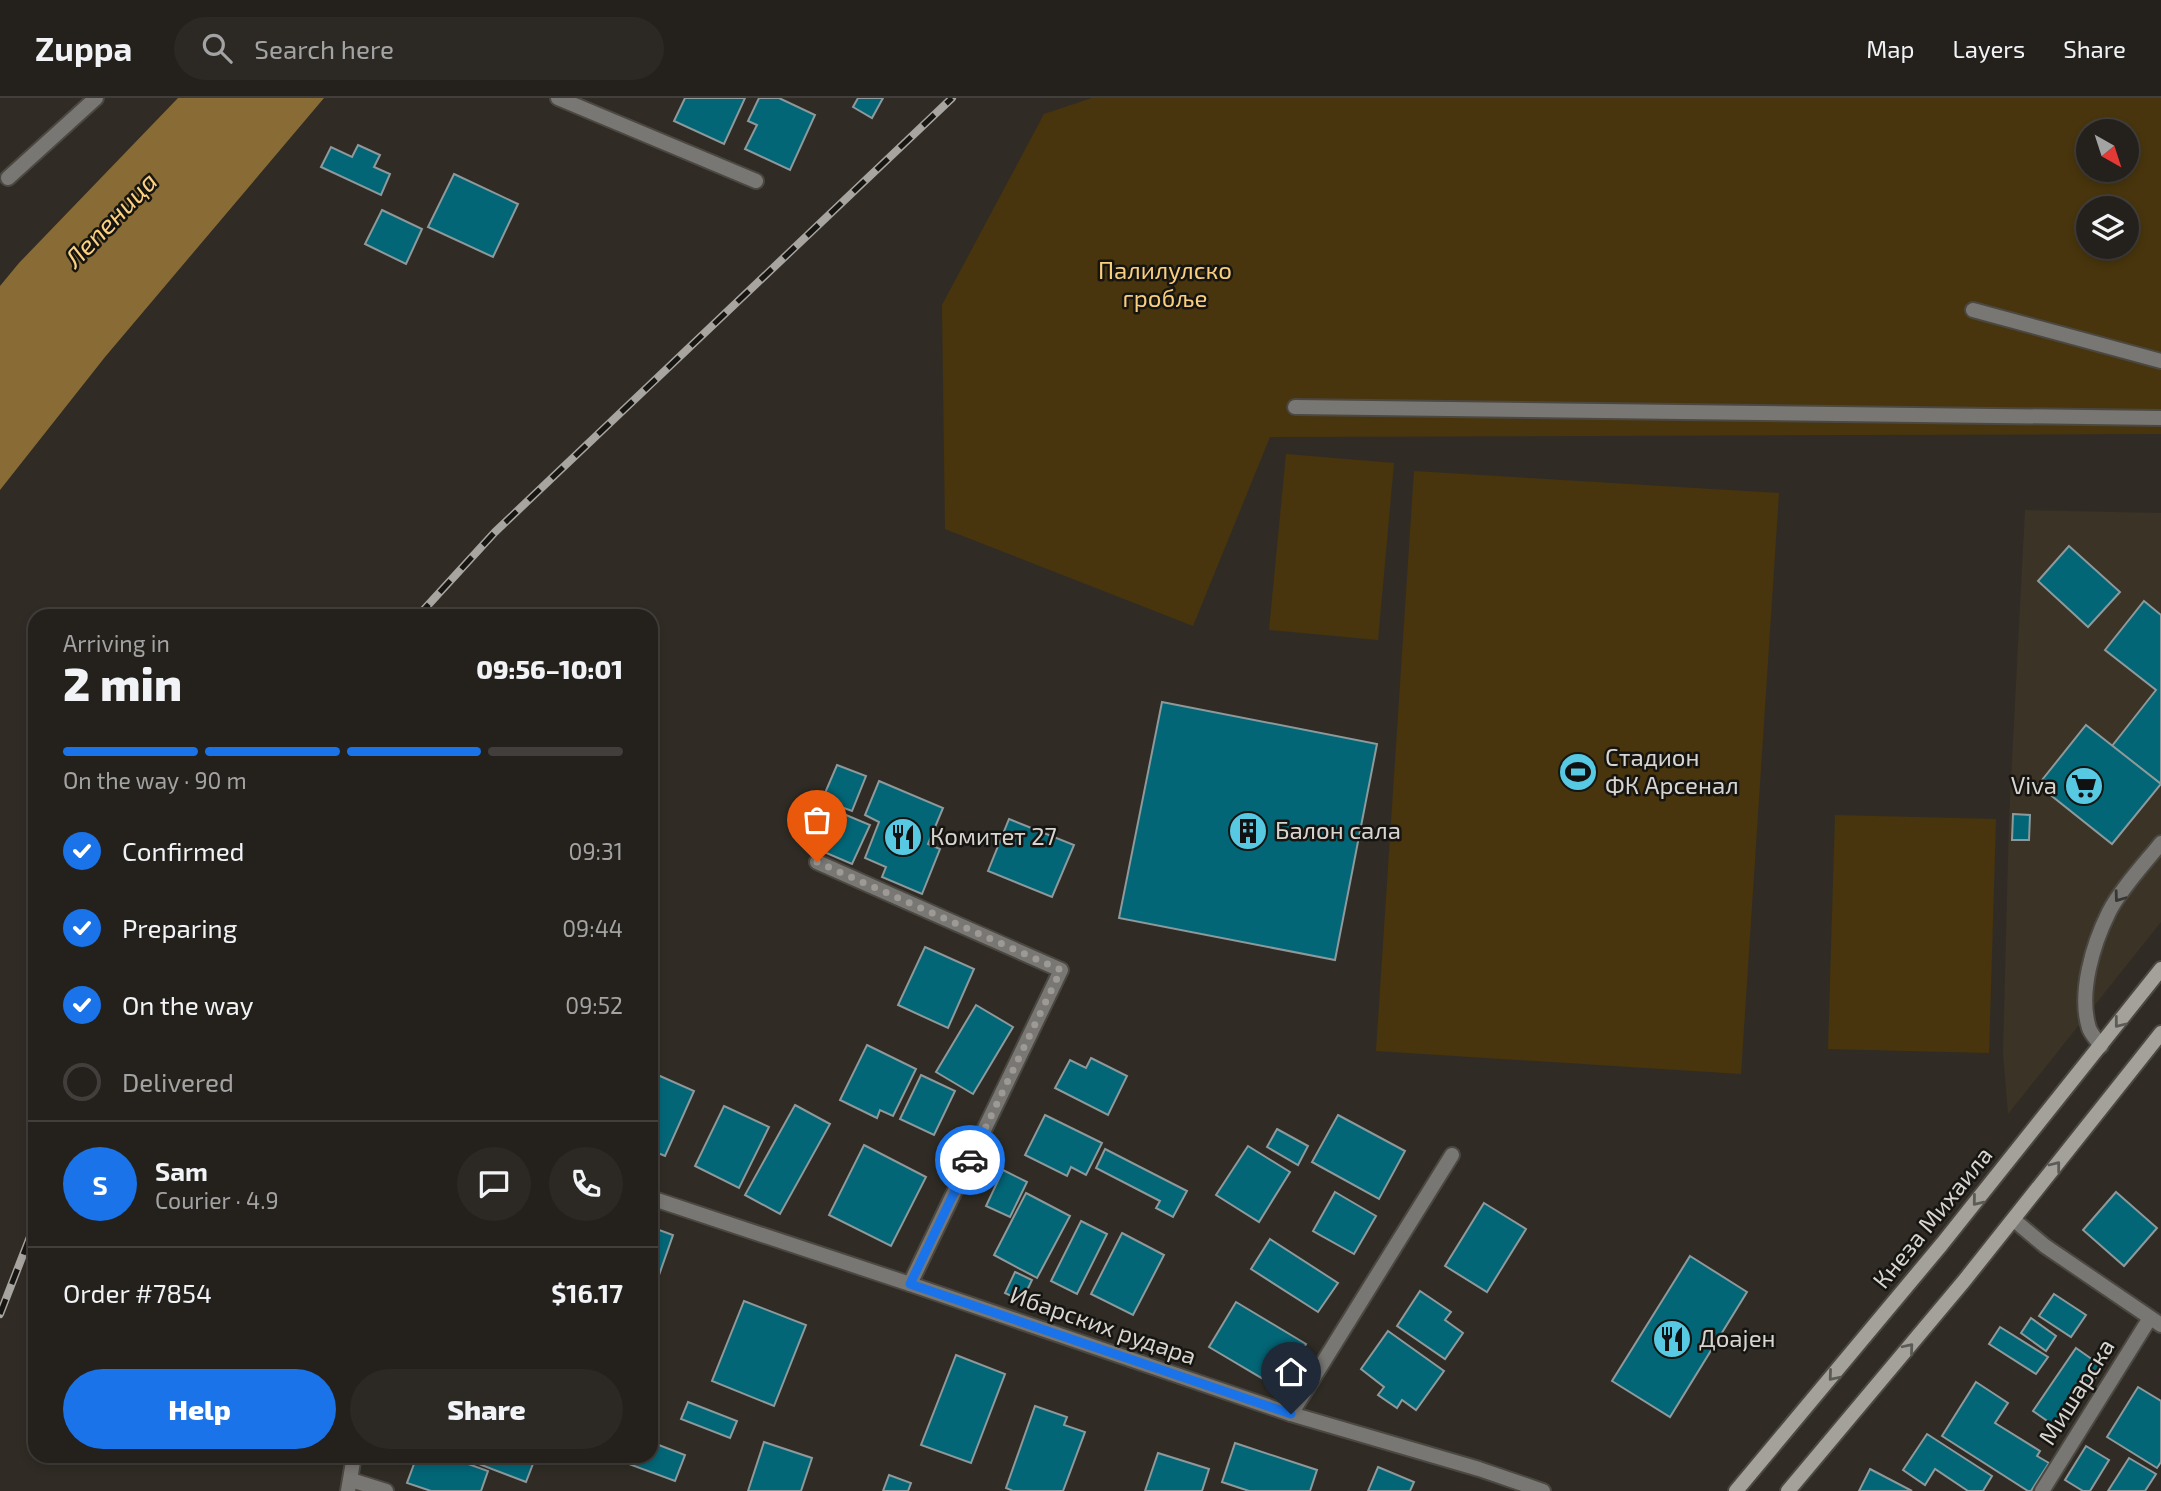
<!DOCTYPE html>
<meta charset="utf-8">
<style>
:root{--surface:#24211c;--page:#2c2925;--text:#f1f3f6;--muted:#a3a3a3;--line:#413e3b;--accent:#1a73e8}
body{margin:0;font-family:"Exo 2",sans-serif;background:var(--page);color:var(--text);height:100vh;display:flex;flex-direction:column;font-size:26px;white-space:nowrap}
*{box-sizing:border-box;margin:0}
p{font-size:23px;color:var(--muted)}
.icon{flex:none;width:38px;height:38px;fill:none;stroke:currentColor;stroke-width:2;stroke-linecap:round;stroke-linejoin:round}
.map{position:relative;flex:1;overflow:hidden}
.details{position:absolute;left:28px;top:511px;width:630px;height:854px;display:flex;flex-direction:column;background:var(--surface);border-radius:21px;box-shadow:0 4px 10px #0003,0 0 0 2px var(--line)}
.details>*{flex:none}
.needle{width:46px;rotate:141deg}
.controls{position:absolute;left:2076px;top:21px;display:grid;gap:14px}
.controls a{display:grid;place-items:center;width:63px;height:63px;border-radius:50%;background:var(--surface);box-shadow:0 4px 10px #0003,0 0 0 2px var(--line);font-size:35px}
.pin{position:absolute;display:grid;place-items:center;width:60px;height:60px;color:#fff;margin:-72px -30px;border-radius:50% 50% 50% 0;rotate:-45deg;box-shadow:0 0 7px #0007}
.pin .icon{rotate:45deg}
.courier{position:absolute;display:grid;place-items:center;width:70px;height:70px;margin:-35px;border:5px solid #1a73e8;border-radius:50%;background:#fff;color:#222;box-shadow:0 2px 9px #0007}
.head em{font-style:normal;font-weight:800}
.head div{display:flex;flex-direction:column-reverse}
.head{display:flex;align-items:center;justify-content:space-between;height:119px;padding:0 35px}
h1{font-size:46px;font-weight:800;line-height:52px}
.bar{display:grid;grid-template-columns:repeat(4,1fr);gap:10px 7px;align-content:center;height:84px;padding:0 35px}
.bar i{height:9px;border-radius:5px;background:var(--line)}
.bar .selected{background:var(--accent)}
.bar p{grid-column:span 4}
.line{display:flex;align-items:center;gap:18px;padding:0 35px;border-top:2px solid var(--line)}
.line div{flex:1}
.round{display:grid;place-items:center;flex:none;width:74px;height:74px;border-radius:37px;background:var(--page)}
ol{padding:0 35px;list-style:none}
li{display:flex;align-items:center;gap:21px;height:77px}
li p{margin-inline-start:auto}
li .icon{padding:7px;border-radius:50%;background:var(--accent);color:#fff;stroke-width:4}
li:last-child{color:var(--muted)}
li i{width:38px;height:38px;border:4px solid var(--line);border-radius:50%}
.cta{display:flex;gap:14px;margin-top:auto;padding:14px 35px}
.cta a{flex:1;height:80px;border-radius:42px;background:var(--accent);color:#fff;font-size:28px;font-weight:800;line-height:80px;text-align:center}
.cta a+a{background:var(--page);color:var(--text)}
header{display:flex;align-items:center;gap:42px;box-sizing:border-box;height:98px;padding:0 35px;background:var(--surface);border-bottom:2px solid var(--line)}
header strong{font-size:33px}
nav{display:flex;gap:38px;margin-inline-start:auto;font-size:24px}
.search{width:490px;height:63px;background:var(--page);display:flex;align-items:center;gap:18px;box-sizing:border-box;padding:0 24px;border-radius:38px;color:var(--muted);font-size:26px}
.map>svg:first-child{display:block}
.built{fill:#3a3326}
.green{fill:#48350d;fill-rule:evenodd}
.water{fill:#896c35}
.building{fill:#036677;stroke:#8d999b;stroke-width:2}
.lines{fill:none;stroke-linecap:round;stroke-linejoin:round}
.lane-casing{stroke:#4b4741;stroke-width:18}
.street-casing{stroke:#4b4741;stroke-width:18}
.secondary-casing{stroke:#4b4741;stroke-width:18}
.lane{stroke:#797773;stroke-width:14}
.street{stroke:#797773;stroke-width:14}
.secondary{stroke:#a4a19b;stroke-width:14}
.rail-casing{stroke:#a8a49f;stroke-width:8}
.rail{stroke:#161511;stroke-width:5;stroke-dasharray:16;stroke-linecap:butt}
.oneway{stroke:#393733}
.oneway2{stroke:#5d5b56}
.done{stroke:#9d9a95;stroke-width:7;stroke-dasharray:0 12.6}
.route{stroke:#1a73e8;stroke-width:9}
.labels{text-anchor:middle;stroke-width:5;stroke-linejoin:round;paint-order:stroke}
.park-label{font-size:24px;fill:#f9ce7c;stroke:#161511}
.poi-label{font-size:24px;fill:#d8d5d1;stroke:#161511;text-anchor:start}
.street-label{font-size:24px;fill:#d8d5d1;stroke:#161511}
.water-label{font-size:26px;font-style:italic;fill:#fdd17f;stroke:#161511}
</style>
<header>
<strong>Zuppa</strong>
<div class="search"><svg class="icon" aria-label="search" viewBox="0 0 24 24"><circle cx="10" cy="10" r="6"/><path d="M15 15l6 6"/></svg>Search here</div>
<nav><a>Map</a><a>Layers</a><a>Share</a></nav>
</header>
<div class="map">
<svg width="2161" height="1393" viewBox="0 0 2161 1393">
<rect width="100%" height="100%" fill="#302c25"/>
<path class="built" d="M 2025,412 L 2161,415 L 2161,824 L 2008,1016 L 2003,955 L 2009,721 Z"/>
<g class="green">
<path d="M 1092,0 L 2161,0 L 2161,336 L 1270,339 L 1193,528 L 945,431 L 942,207 L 1044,16 ZM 2088,33 L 2126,33 L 2126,72 L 2088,72 ZM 2088,110 L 2126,110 L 2126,149 L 2088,149 Z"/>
<path d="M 1286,356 L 1394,365 L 1378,542 L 1269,532 Z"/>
<path d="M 1414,373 L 1779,395 L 1741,976 L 1376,953 Z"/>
<path d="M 1835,717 L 1996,721 L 1989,955 L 1828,951 Z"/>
</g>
<path class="water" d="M 178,0 L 324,0 L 105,259 L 0,392 L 0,188 L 19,165 Z"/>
<g class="building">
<path d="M 685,0 L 745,0 L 724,46 L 674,23 Z"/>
<path d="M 759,0 L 779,0 L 815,17 L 790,72 L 745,51 L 757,27 L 748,23 Z"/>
<path d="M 858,0 L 883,0 L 872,20 L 853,9 Z"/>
<path d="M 358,47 L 380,57 L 374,69 L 390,76 L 381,97 L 321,69 L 331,49 L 352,59 Z"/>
<path d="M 454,76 L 518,106 L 493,159 L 428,129 Z"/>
<path d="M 382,112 L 422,131 L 406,166 L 365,146 Z"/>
<path d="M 2069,448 L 2120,494 L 2088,529 L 2038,483 Z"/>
<path d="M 2144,503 L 2161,517 L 2161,686 L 2112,648 L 2156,592 L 2105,552 Z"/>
<path d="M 1162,604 L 1377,646 L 1335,862 L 1119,820 Z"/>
<path d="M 2086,627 L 2161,686 L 2112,746 L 2038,687 Z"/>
<path d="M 837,667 L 866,678 L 852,713 L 822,702 Z"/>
<path d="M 879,683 L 943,710 L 928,746 L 940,751 L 922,796 L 882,779 L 886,769 L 865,760 L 879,724 L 865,717 Z"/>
<path d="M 834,712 L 870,727 L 852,766 L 817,751 Z"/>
<path d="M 2013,716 L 2030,717 L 2029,742 L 2012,742 Z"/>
<path d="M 1009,721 L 1074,747 L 1052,799 L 988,773 Z"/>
<path d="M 925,849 L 974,871 L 948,930 L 898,907 Z"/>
<path d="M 976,907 L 1013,929 L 973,996 L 936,974 Z"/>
<path d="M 867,947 L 916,971 L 893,1018 L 880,1012 L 877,1020 L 840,1002 Z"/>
<path d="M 1091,960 L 1127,978 L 1108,1017 L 1055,990 L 1070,962 L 1086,970 Z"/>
<path d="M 651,974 L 694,993 L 665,1058 L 651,1052 Z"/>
<path d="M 921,977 L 955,993 L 934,1037 L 900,1021 Z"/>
<path d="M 795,1007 L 830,1026 L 780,1116 L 745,1097 Z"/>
<path d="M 724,1008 L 769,1029 L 739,1090 L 695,1068 Z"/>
<path d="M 1045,1017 L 1102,1045 L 1086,1077 L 1071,1069 L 1067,1078 L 1025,1057 Z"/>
<path d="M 1338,1017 L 1405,1053 L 1379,1101 L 1312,1064 Z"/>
<path d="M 1277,1031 L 1308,1048 L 1298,1067 L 1267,1049 Z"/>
<path d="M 864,1047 L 926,1079 L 891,1148 L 829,1117 Z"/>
<path d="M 1248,1048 L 1290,1074 L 1259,1124 L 1216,1097 Z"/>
<path d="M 1105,1051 L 1187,1093 L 1173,1119 L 1156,1110 L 1160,1103 L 1096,1070 Z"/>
<path d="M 1003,1072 L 1027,1084 L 1010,1119 L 986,1108 Z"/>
<path d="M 1335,1094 L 1376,1118 L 1354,1156 L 1313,1133 Z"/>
<path d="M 2116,1094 L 2157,1130 L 2124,1168 L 2083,1132 Z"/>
<path d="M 1026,1095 L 1070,1118 L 1037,1180 L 994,1157 Z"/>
<path d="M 1484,1105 L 1526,1131 L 1487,1194 L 1445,1168 Z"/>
<path d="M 1081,1123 L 1107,1136 L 1077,1196 L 1051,1183 Z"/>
<path d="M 651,1129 L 673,1137 L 651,1200 Z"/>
<path d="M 1122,1135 L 1164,1157 L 1133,1217 L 1091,1196 Z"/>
<path d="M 1270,1141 L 1338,1185 L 1318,1214 L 1251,1171 Z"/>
<path d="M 1690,1158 L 1747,1194 L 1670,1319 L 1612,1283 Z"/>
<path d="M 1015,1174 L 1032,1182 L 1022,1203 L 1005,1195 Z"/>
<path d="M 1420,1193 L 1451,1214 L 1445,1222 L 1463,1235 L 1445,1261 L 1397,1228 Z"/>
<path d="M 2054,1196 L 2086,1217 L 2071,1239 L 2039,1218 Z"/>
<path d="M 744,1203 L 806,1227 L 774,1308 L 712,1283 Z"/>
<path d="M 1236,1204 L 1306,1246 L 1280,1291 L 1209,1249 Z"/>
<path d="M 2031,1220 L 2056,1238 L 2046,1253 L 2021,1235 Z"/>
<path d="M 2000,1229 L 2048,1259 L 2036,1276 L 1989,1246 Z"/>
<path d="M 1388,1233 L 1444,1273 L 1416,1312 L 1402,1302 L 1397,1310 L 1378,1297 L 1384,1289 L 1361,1271 Z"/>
<path d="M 2076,1250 L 2103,1269 L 2059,1331 L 2033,1313 Z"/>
<path d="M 956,1257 L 1005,1276 L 971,1365 L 921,1347 Z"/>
<path d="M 1976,1284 L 2008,1305 L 1995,1325 L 2040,1353 L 2037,1358 L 2049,1365 L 2031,1393 L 2028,1393 L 1942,1338 Z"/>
<path d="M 2138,1289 L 2161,1303 L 2161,1364 L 2157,1370 L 2107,1339 Z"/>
<path d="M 688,1304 L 737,1323 L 730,1340 L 681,1321 Z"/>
<path d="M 1035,1308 L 1067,1319 L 1064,1327 L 1085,1334 L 1063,1393 L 1013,1393 L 1006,1390 Z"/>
<path d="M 1927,1336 L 1992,1378 L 1983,1393 L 1968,1393 L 1935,1371 L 1925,1387 L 1903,1372 Z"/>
<path d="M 651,1344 L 685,1357 L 675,1383 L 626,1365 L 628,1358 L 651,1358 Z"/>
<path d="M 764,1344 L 812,1360 L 801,1393 L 748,1393 Z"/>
<path d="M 1235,1345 L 1317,1372 L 1310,1393 L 1249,1393 L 1222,1384 Z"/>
<path d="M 2086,1348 L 2109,1362 L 2090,1393 L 2083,1393 L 2065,1382 Z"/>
<path d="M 1158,1355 L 1209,1371 L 1202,1393 L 1145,1393 Z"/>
<path d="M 417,1358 L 446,1358 L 488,1373 L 481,1393 L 431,1393 L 407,1385 Z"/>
<path d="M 479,1358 L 536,1358 L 526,1384 L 476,1365 Z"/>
<path d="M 2129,1360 L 2156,1376 L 2145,1393 L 2108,1393 Z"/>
<path d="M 1378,1369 L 1414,1384 L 1410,1393 L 1368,1393 Z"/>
<path d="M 1870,1371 L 1912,1393 L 1859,1393 Z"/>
<path d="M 889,1377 L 911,1385 L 908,1393 L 883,1393 Z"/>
</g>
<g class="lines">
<defs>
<g id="lane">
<path d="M 8,80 L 96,0"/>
<path d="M 1973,212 L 2161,263"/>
<path d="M 1295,309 L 2161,320"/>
<path d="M 2101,948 C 2097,942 2091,936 2089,930 C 2078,895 2093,846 2109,814 C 2120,792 2145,765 2161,745"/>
</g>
<g id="street">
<path d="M 558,0 L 756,83"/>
<path d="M 817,764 L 1061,872 L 910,1186"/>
<path d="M 651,1100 L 910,1186 L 1291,1316 L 1479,1371 L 1543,1393"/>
<path d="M 2014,1122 L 2045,1148 L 2161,1227"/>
<path d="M 1291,1316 L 1452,1057"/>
<path d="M 351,1382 L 386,1393"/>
<path d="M 348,1393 L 354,1358"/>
<path d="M 2042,1393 L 2150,1220"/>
</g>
<g id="secondary">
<path d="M 1736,1393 L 1942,1146 L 2161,871"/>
<path d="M 1788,1393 L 1964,1183 L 2161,935"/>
</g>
</defs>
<use href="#lane" class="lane-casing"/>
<use href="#street" class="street-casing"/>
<use href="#secondary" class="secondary-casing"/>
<use href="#lane" class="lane"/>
<use href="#street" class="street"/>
<use href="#secondary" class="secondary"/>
<defs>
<g id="rail">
<path d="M 418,518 L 495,434 L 952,0"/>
<path d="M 0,1216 L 35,1126"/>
</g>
</defs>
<use href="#rail" class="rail-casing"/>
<use href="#rail" class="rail"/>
</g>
<defs><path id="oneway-chevron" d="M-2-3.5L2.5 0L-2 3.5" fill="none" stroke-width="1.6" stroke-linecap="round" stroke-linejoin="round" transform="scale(1.75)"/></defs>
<use class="oneway" href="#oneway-chevron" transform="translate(2119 799) rotate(126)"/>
<g class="oneway2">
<use href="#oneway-chevron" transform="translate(2119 925) rotate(128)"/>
<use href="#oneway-chevron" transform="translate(2056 1068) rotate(-52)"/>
<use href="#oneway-chevron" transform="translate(1977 1103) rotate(129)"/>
<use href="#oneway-chevron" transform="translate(1909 1250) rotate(-50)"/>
<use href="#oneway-chevron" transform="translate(1833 1278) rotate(130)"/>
</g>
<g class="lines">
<path class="done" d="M 817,764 L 1061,872 L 970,1062"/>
<path class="route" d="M 970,1062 L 910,1186 L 1291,1316"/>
</g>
<defs>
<symbol id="stadium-disc" viewBox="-11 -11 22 22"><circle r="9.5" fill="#57c9e2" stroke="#161511"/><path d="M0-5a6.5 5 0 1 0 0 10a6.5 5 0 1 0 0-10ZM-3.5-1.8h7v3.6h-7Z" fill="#111"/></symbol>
<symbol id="supermarket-disc" viewBox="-11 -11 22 22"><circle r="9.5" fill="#57c9e2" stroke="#161511"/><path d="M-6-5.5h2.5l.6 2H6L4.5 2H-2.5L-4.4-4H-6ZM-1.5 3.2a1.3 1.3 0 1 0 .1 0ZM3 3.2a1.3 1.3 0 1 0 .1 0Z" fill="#111"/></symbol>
<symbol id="building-disc" viewBox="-11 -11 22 22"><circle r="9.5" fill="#57c9e2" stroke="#161511"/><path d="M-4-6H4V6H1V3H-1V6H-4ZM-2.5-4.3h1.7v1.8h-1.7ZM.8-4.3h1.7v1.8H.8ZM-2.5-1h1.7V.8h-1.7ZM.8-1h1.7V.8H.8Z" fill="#111"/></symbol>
<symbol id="restaurant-disc" viewBox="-11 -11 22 22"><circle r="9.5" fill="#57c9e2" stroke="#161511"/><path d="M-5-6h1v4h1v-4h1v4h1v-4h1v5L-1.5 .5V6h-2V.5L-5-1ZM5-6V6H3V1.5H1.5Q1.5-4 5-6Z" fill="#111"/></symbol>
</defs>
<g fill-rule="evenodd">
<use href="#stadium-disc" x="1556" y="652" width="44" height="44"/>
<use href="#supermarket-disc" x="2062" y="666" width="44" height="44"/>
<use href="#building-disc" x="1226" y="711" width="44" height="44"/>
<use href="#restaurant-disc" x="881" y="717" width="44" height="44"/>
<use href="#restaurant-disc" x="1650" y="1219" width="44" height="44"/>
</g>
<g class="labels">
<g class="park-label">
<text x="1165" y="181">Палилулско<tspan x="1165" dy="28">гробље</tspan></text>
</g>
<g class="poi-label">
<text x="1605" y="668">Стадион<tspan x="1605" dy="28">ФК Арсенал</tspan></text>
<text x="2057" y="696" text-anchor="end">Viva</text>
<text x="1275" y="741">Балон сала</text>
<text x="930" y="747">Комитет 27</text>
<text x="1699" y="1249">Доајен</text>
</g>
<g class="street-label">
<text transform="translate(1933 1120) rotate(-51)" y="8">Кнеза Михаила</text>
<text transform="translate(1103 1228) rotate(19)" y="8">Ибарских рудара</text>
<text transform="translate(2077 1294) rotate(-58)" y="8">Мишарска</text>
</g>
<g class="water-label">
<text transform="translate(111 122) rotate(-46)" y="9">Лепеница</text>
</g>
</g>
</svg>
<div class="controls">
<a><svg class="needle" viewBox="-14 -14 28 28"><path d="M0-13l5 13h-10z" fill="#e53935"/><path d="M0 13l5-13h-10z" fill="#a3a3a3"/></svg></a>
<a><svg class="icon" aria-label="layers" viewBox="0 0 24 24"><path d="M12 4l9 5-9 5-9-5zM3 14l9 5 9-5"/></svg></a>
</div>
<div class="pin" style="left:817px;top:764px;background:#ea580c"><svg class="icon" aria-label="bag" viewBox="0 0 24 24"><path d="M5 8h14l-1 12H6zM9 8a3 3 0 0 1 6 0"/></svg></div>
<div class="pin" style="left:1291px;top:1316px;background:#1f2937"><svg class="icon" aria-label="home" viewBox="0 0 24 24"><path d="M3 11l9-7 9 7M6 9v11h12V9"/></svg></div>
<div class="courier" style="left:970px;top:1062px"><svg class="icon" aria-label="car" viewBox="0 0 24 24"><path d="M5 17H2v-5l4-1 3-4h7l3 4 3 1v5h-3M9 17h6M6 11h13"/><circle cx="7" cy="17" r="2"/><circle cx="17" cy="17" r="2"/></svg></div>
<section class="details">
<div class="head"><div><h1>2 min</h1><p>Arriving in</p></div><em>09:56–10:01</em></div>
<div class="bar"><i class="selected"></i><i class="selected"></i><i class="selected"></i><i></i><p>On the way · 90 m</p></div>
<ol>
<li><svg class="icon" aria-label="check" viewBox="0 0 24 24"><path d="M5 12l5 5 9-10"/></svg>Confirmed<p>09:31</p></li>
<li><svg class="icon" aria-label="check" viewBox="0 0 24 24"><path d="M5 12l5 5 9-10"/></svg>Preparing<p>09:44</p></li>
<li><svg class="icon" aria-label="check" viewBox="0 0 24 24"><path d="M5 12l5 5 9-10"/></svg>On the way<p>09:52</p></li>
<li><i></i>Delivered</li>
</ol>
<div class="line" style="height:126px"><b class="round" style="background:var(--accent);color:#fff">S</b><div><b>Sam</b><p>Courier · 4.9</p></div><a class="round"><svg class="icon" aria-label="chat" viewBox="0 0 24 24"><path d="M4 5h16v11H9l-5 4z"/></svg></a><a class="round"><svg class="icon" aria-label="phone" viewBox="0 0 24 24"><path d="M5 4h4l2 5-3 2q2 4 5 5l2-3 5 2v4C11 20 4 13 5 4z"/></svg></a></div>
<div class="line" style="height:91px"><div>Order #7854</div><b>$16.17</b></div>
<div class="cta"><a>Help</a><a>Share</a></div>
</section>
</div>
